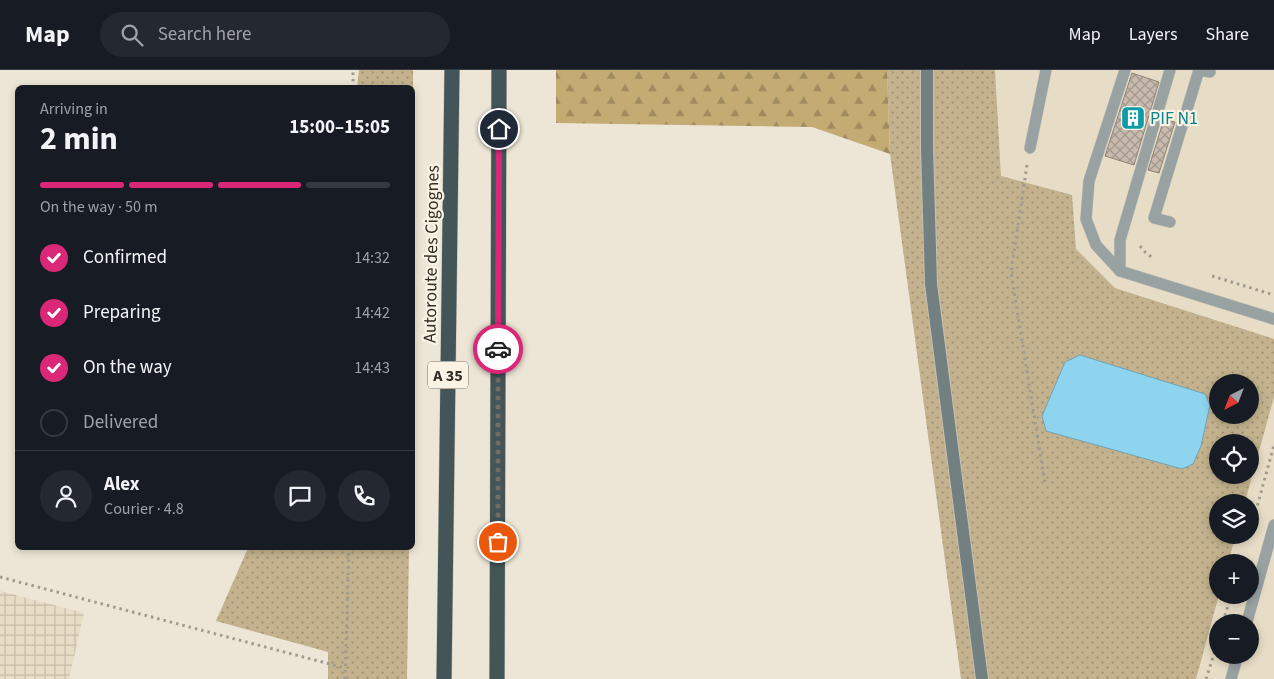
<!DOCTYPE html>
<meta charset="utf-8">
<style>
:root{--surface:#171b24;--page:#242831;--text:#f1f3f6;--muted:#9ea1a6;--line:#363941;--accent:#db2777}
body{margin:0;font-family:"Source Sans 3",sans-serif;background:var(--page);color:var(--text);height:100vh;display:flex;flex-direction:column;font-size:19px;white-space:nowrap}
*{box-sizing:border-box;margin:0}
p{font-size:16px;color:var(--muted)}
.icon{flex:none;width:28px;height:28px;fill:none;stroke:currentColor;stroke-width:2;stroke-linecap:round;stroke-linejoin:round}
.map{position:relative;flex:1;overflow:hidden}
.details{position:absolute;left:15px;top:15px;width:400px;height:465px;display:flex;flex-direction:column;background:var(--surface);border-radius:8px;box-shadow:0 2px 8px #0003}
.details>*{flex:none}
.needle{width:32px;rotate:222deg}
.controls{position:absolute;left:1209px;top:304px;display:grid;gap:10px}
.controls a{display:grid;place-items:center;width:50px;height:50px;border-radius:50%;background:var(--surface);box-shadow:0 2px 8px #0003;font-size:25px}
.pin{position:absolute;display:grid;place-items:center;width:42px;height:42px;color:#fff;margin:-21px;border:2px solid #fff;border-radius:50%;box-shadow:0 1px 5px #0007}
.courier{position:absolute;display:grid;place-items:center;width:50px;height:50px;margin:-25px;border:4px solid #db2777;border-radius:50%;background:#fff;color:#222;box-shadow:0 1px 6px #0007}
.overview em{font-style:normal;font-weight:700}
.overview div{display:flex;flex-direction:column-reverse}
.overview{display:flex;align-items:center;justify-content:space-between;height:85px;padding:0 25px}
h1{font-size:32px;font-weight:700;line-height:38px}
.bar{display:grid;grid-template-columns:repeat(4,1fr);gap:8px 5px;align-content:center;height:60px;padding:0 25px}
.bar i{height:6px;border-radius:4px;background:var(--line)}
.bar .on{background:var(--accent)}
.bar p{grid-column:span 4}
.line{display:flex;align-items:center;gap:12px;padding:0 25px;border-top:1px solid var(--line)}
.line div{flex:1}
.round{display:grid;place-items:center;flex:none;width:52px;height:52px;border-radius:26px;background:var(--page)}
ol{padding:0 25px;list-style:none}
li{display:flex;align-items:center;gap:15px;height:55px}
li p{margin-inline-start:auto}
li .icon{padding:5px;border-radius:50%;background:var(--accent);color:#fff;stroke-width:4}
li:last-child{color:var(--muted)}
li i{width:28px;height:28px;border:2px solid var(--line);border-radius:50%}
header{display:flex;align-items:center;gap:30px;box-sizing:border-box;height:70px;padding:0 25px;background:var(--surface);border-bottom:1px solid var(--line)}
header strong{font-size:24px}
nav{display:flex;gap:28px;margin-inline-start:auto;font-size:18px}
.search{width:350px;height:45px;background:var(--page);display:flex;align-items:center;gap:12px;box-sizing:border-box;padding:0 18px;border-radius:28px;color:var(--muted);font-size:19px}
.map>svg:first-child{display:block}
.built{fill:#e7dcc5;fill-rule:evenodd}
.industrial{fill:url(#industrial-grid)}
.grass{fill:url(#grass-dots);fill-rule:evenodd}
.forest{fill:url(#forest-firs)}
.water{fill:#8fd4ef;stroke:#72a2b3}
.building{fill:url(#building-cross-hatch);stroke:#8e8276}
.lines{fill:none;stroke-linecap:round;stroke-linejoin:round}
.lane-casing{stroke:#c7c1b3;stroke-width:12}
.secondary-casing{stroke:#c7c1b3;stroke-width:14}
.highway-casing{stroke:#c7c1b3;stroke-width:16}
.path{stroke:#a09b8f;stroke-width:3;stroke-dasharray:2.5 4;stroke-linecap:butt}
.lane{stroke:#99a2a3;stroke-width:11}
.secondary{stroke:#738082;stroke-width:12}
.highway{stroke:#435558;stroke-width:15}
.done{stroke:#726e64;stroke-width:5;stroke-dasharray:0 9}
.route{stroke:#db2777;stroke-width:6}
.labels{text-anchor:middle;stroke-width:4.5;stroke-linejoin:round;paint-order:stroke}
.shield{fill:#faf3e3;stroke:#6d685f;stroke-width:1}
.shield-label{font-size:16px;font-weight:bold;fill:#302d27}
.culture-label{font-size:18px;fill:#0d838f;stroke:#faf3e3;text-anchor:start}
.street-label{font-size:18px;fill:#302d27;stroke:#faf3e3}
</style>
<header>
<strong>Map</strong>
<div class="search"><svg class="icon" aria-label="search" viewBox="0 0 24 24"><circle cx="10" cy="10" r="6"/><path d="M15 15l6 6"/></svg>Search here</div>
<nav><a>Map</a><a>Layers</a><a>Share</a></nav>
</header>
<div class="map">
<svg width="1274" height="609" viewBox="0 0 1274 609">
<defs>
<pattern id="industrial-grid" width="8" height="8" patternUnits="userSpaceOnUse" patternTransform="scale(1.25)"><rect width="8" height="8" fill="#e7dcc5"/><path d="M0 4h8M4 0v8" fill="none" stroke="#c6bda9"/></pattern>
<pattern id="grass-dots" width="8" height="8" patternUnits="userSpaceOnUse" patternTransform="scale(1.25)"><rect width="8" height="8" fill="#c3b28d"/><path d="M2 2h.1M6 6h.1" fill="none" stroke="#9f9173" stroke-width="1.8" stroke-linecap="round"/></pattern>
<pattern id="forest-firs" width="22" height="20" patternUnits="userSpaceOnUse" patternTransform="scale(1.25)"><rect width="22" height="20" fill="#c4aa73"/><path d="M5 1l3.5 6h-7zM16 11l3.5 6h-7z" fill="#a08b5e"/></pattern>
<pattern id="building-cross-hatch" width="8" height="8" patternUnits="userSpaceOnUse" patternTransform="scale(1.25)"><rect width="8" height="8" fill="#c8bbae"/><path d="M0 0l8 8M0 8l8-8" fill="none" stroke="#a3988e"/></pattern>
</defs>
<rect width="100%" height="100%" fill="#ede6d6"/>
<path class="built" d="M 995,0 L 1274,0 L 1274,609 L 1031,609 ZM 1218,312 L 1250,312 L 1250,345 L 1218,345 ZM 1218,372 L 1250,372 L 1250,405 L 1218,405 ZM 1218,432 L 1250,432 L 1250,465 L 1218,465 ZM 1218,492 L 1250,492 L 1250,525 L 1218,525 ZM 1218,552 L 1250,552 L 1250,585 L 1218,585 Z"/>
<path class="industrial" d="M 0,521 L 84,543 L 69,609 L 0,609 Z"/>
<g class="grass">
<path d="M 359,0 L 413,0 L 413,55 L 412,18 L 357,17 Z"/>
<path d="M 887,0 L 995,0 L 1001,106 L 1072,125 L 1076,179 L 1115,218 L 1274,269 L 1274,327 L 1245,432 L 1218,432 L 1218,465 L 1236,465 L 1228,492 L 1218,492 L 1218,525 L 1219,525 L 1196,609 L 961,609 L 890,84 ZM 1218,312 L 1250,312 L 1250,345 L 1218,345 ZM 1218,372 L 1250,372 L 1250,405 L 1218,405 Z"/>
<path d="M 248,478 L 409,478 L 407,609 L 328,609 L 328,582 L 216,551 Z"/>
</g>
<path class="forest" d="M 556,0 L 887,0 L 890,84 L 812,57 L 556,53 Z"/>
<path class="water" d="M 1080,285 L 1205,324 L 1210,335 L 1201,376 L 1193,394 L 1182,399 L 1046,361 L 1042,346 L 1065,292 Z"/>
<g class="building">
<path d="M 1132,3 L 1159,12 L 1134,95 L 1105,86 Z"/>
<path d="M 1164,49 L 1175,52 L 1159,103 L 1148,100 Z"/>
</g>
<g class="lines">
<defs>
<g id="lane">
<path d="M 1125,0 L 1089,111 L 1086,149 L 1096,175 L 1120,201 L 1274,249"/>
<path d="M 1200,0 L 1210,2"/>
<path d="M 1030,78 L 1046,0"/>
<path d="M 1170,152 L 1154,148 L 1199,0"/>
<path d="M 1120,201 L 1120,170 L 1170,0"/>
<path d="M 1247,552 L 1274,455"/>
<path d="M 1231,609 L 1238,585"/>
</g>
<path id="secondary" d="M 927,0 L 927,77 L 931,214 L 982,609"/>
<g id="highway">
<path d="M 444,609 L 452,0"/>
<path d="M 497,609 L 499,0"/>
</g>
</defs>
<use href="#lane" class="lane-casing"/>
<use href="#secondary" class="secondary-casing"/>
<use href="#highway" class="highway-casing"/>
<g class="path">
<path d="M 353,18 L 353,0"/>
<path d="M 1027,95 L 1011,202 L 1045,413"/>
<path d="M 1140,176 L 1145,182 L 1154,189"/>
<path d="M 1212,206 L 1274,225"/>
<path d="M 1254,448 L 1274,375"/>
<path d="M 0,507 L 345,598"/>
<path d="M 1223,552 L 1230,529"/>
<path d="M 345,609 L 349,478"/>
<path d="M 1206,609 L 1218,571"/>
</g>
<use href="#lane" class="lane"/>
<use href="#secondary" class="secondary"/>
<use href="#highway" class="highway"/>
</g>
<g class="lines">
<path class="done" d="M 498,472 L 498,279"/>
<path class="route" d="M 498,279 L 499,59"/>
</g>
<defs>
<symbol id="building-square" viewBox="-11 -11 22 22"><rect x="-9" y="-9" width="18" height="18" rx="4" fill="#0f9aa8" stroke="#faf3e3"/><path d="M-4-6H4V6H1V3H-1V6H-4ZM-2.5-4.3h1.7v1.8h-1.7ZM.8-4.3h1.7v1.8H.8ZM-2.5-1h1.7V.8h-1.7ZM.8-1h1.7V.8H.8Z" fill="#fff"/></symbol>
</defs>
<g fill-rule="evenodd">
<use href="#building-square" x="1119" y="34" width="28" height="28"/>
</g>
<g class="labels">
<rect class="shield" x="428" y="291.5" width="40" height="27" rx="4"/>
<g class="shield-label">
<text x="448" y="311">A 35</text>
</g>
<g class="culture-label">
<text x="1150" y="54">PIF N1</text>
</g>
<g class="street-label">
<text transform="translate(431 184) rotate(-89)" y="6">Autoroute des Cigognes</text>
</g>
</g>
</svg>
<div class="controls">
<a><svg class="needle" viewBox="-14 -14 28 28"><path d="M0-13l5 13h-10z" fill="#e53935"/><path d="M0 13l5-13h-10z" fill="#9ea1a6"/></svg></a>
<a><svg class="icon" aria-label="locate" viewBox="0 0 24 24"><circle cx="12" cy="12" r="6"/><path d="M12 2v4M12 18v4M2 12h4M18 12h4"/></svg></a>
<a><svg class="icon" aria-label="layers" viewBox="0 0 24 24"><path d="M12 4l9 5-9 5-9-5zM3 14l9 5 9-5"/></svg></a>
<a>+</a>
<a>−</a>
</div>
<div class="pin" style="left:498px;top:472px;background:#ea580c"><svg class="icon" aria-label="bag" viewBox="0 0 24 24"><path d="M5 8h14l-1 12H6zM9 8a3 3 0 0 1 6 0"/></svg></div>
<div class="pin" style="left:499px;top:59px;background:#1f2937"><svg class="icon" aria-label="home" viewBox="0 0 24 24"><path d="M3 11l9-7 9 7M6 9v11h12V9"/></svg></div>
<div class="courier" style="left:498px;top:279px"><svg class="icon" aria-label="car" viewBox="0 0 24 24"><path d="M5 17H2v-5l4-1 3-4h7l3 4 3 1v5h-3M9 17h6M6 11h13"/><circle cx="7" cy="17" r="2"/><circle cx="17" cy="17" r="2"/></svg></div>
<section class="details">
<div class="overview"><div><h1>2 min</h1><p>Arriving in</p></div><em>15:00–15:05</em></div>
<div class="bar"><i class="on"></i><i class="on"></i><i class="on"></i><i></i><p>On the way · 50 m</p></div>
<ol>
<li><svg class="icon" aria-label="check" viewBox="0 0 24 24"><path d="M5 12l5 5 9-10"/></svg>Confirmed<p>14:32</p></li>
<li><svg class="icon" aria-label="check" viewBox="0 0 24 24"><path d="M5 12l5 5 9-10"/></svg>Preparing<p>14:42</p></li>
<li><svg class="icon" aria-label="check" viewBox="0 0 24 24"><path d="M5 12l5 5 9-10"/></svg>On the way<p>14:43</p></li>
<li><i></i>Delivered</li>
</ol>
<div class="line" style="height:90px"><a class="round"><svg class="icon" aria-label="person" viewBox="0 0 24 24"><circle cx="12" cy="8" r="4"/><path d="M4 21q1-7 8-7t8 7"/></svg></a><div><b>Alex</b><p>Courier · 4.8</p></div><a class="round"><svg class="icon" aria-label="chat" viewBox="0 0 24 24"><path d="M4 5h16v11H9l-5 4z"/></svg></a><a class="round"><svg class="icon" aria-label="phone" viewBox="0 0 24 24"><path d="M5 4h4l2 5-3 2q2 4 5 5l2-3 5 2v4C11 20 4 13 5 4z"/></svg></a></div>
</section>
</div>
